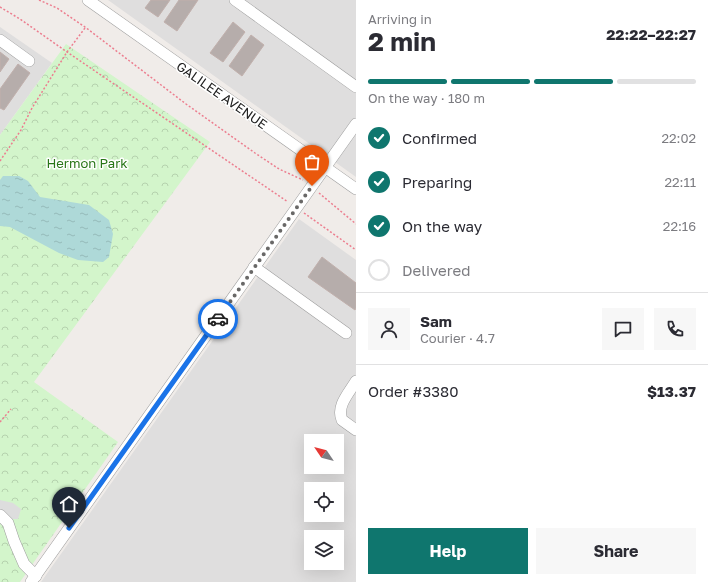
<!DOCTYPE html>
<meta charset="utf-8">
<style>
:root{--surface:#fff;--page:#f7f7f7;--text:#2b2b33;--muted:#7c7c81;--line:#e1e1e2;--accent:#0f766e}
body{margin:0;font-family:"Golos Text",sans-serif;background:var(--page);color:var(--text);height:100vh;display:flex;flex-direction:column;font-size:15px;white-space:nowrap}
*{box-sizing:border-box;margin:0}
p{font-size:13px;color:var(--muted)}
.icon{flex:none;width:22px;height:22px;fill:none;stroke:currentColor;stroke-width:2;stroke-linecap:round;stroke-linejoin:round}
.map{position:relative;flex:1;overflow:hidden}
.panel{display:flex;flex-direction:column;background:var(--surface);width:352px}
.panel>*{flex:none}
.needle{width:26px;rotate:305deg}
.fabs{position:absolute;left:304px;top:434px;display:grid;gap:8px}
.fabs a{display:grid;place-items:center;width:40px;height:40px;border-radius:0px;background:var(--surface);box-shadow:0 4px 16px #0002;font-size:20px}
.pin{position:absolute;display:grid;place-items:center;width:34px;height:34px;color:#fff;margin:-41px -17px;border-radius:50% 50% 50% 0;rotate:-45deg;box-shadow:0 0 4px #0007}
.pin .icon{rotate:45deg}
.courier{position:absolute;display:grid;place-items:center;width:40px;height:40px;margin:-20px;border:3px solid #1a73e8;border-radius:50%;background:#fff;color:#222;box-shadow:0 1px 5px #0007}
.headline em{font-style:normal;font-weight:700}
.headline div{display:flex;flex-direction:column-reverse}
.headline{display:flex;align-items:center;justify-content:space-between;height:68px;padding:0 12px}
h1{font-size:26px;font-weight:700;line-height:30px}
.bar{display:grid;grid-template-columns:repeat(4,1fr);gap:6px 4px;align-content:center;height:48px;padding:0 12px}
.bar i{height:5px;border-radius:3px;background:var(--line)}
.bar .current{background:var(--accent)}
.bar p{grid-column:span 4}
.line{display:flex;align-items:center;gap:10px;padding:0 12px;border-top:1px solid var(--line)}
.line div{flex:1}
.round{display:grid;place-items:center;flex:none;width:42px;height:42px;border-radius:0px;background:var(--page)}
ol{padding:0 12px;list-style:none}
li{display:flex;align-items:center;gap:12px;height:44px}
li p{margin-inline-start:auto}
li .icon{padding:4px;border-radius:50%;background:var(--accent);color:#fff;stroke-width:4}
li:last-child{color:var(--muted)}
li i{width:22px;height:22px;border:2px solid var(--line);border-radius:50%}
.primary-button{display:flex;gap:8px;margin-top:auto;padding:8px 12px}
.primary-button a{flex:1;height:46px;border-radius:0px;background:var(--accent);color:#fff;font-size:16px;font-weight:700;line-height:46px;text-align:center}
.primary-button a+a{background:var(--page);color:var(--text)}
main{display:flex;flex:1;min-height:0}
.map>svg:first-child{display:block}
.residential{fill:#dfdede;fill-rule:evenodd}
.park{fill:url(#park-crowns)}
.parking{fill:#ddd}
.water{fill:url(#water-ripples)}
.building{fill:#b6adab;stroke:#c1b0ac}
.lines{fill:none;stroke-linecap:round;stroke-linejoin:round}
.minor-casing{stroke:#9e9e9e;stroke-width:12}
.path{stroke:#ec7e8f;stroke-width:1.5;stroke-dasharray:2 2;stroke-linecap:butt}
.minor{stroke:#fff;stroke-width:11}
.done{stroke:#696867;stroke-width:4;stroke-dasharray:0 7.2}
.route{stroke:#1a73e8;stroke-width:5}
.labels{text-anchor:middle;stroke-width:3;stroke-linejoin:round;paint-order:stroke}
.street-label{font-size:13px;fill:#212121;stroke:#fff}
.park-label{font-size:13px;fill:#287618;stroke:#fff}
</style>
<main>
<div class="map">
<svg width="356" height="582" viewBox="0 0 356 582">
<defs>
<pattern id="park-crowns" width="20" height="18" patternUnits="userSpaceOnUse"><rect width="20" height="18" fill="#d3f5cb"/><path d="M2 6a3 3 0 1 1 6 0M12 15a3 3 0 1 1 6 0" fill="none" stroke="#b5d2ae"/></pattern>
<pattern id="water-ripples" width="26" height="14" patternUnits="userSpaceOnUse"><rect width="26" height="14" fill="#aed9d8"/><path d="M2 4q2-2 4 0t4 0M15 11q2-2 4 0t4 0" fill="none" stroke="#95bab9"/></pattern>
</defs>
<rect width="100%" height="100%" fill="#f0ece9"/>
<g class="residential">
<path d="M 108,0 L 356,0 L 356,177 Z"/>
<path d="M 0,27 L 52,63 L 0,135 Z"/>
<path d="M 299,219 L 356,260 L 356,582 L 41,582 ZM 311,441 L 337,441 L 337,467 L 311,467 ZM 311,489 L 337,489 L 337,515 L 311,515 ZM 311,537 L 337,537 L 337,563 L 311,563 Z"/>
</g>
<path class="park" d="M 66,44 L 210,142 L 34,382 L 118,442 L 20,582 L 0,582 L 0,135 Z"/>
<path class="parking" d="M 0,500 L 13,503 L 21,509 L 18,519 L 0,519 Z"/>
<path class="water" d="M 3,176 L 19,176 L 28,181 L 40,197 L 89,205 L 109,220 L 113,234 L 109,257 L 103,262 L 78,260 L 59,253 L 10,227 L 0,226 L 0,180 Z"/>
<g class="building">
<path d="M 151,0 L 170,0 L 158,17 L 145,8 Z"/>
<path d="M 179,0 L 198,0 L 177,31 L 164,22 Z"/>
<path d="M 233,22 L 245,32 L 223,62 L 210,53 Z"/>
<path d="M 251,35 L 264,45 L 242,76 L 229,66 Z"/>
<path d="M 0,52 L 9,59 L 0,72 Z"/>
<path d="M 18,64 L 30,73 L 4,110 L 0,108 L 0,89 Z"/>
<path d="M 322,257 L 356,283 L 356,308 L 355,310 L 308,277 Z"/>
</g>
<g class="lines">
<defs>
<g id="minor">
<path d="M 88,0 L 356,189"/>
<path d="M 235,0 L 356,87"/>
<path d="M 0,40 L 29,61"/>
<path d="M 254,267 L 346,333"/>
<path d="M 356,381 C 349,393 336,406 342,420 L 356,430"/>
<path d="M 0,515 L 8,523 L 14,541 L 24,564 L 36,576"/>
<path d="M 31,582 L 356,124"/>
</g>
</defs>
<use href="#minor" class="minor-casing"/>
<g class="path">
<path d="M 39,0 L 57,8 L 85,27 L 186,104 L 255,153 L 279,169 L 303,180"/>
<path d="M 0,7 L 20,19 L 67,52 L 288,202"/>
<path d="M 0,161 L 21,130 L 32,108 L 67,52 L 85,28"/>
<path d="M 319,193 L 356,224"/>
<path d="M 304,213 L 356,250"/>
<path d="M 0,422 L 11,409"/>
</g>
<use href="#minor" class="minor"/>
</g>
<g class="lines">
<path class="done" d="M 218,319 L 312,186"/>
<path class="route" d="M 69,528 L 218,319"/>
</g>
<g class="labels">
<g class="street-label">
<text transform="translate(222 95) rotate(35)" y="5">GALILEE AVENUE</text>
</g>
<g class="park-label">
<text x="87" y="168">Hermon Park</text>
</g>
</g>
</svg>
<div class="fabs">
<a><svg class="needle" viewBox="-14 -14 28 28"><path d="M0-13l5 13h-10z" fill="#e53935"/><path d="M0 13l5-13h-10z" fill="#7c7c81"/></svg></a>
<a><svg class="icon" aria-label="locate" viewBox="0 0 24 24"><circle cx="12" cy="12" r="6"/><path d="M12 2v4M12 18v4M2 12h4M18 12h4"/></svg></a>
<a><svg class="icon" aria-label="layers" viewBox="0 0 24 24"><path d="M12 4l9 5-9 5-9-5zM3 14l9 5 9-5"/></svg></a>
</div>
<div class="pin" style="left:312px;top:186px;background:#ea580c"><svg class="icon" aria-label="bag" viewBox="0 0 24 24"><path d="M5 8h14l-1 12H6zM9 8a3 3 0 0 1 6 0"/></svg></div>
<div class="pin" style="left:69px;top:528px;background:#1f2937"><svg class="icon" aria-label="home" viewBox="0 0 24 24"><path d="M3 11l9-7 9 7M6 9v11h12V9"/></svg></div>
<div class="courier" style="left:218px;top:319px"><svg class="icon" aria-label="car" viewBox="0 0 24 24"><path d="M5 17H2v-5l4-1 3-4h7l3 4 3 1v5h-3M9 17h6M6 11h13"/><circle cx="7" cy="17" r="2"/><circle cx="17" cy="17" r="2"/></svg></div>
</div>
<section class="panel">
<div class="headline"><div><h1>2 min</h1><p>Arriving in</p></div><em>22:22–22:27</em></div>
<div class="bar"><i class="current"></i><i class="current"></i><i class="current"></i><i></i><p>On the way · 180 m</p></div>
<ol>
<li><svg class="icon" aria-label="check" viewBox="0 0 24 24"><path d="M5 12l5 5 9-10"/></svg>Confirmed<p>22:02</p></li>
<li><svg class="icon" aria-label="check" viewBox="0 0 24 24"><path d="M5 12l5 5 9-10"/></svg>Preparing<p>22:11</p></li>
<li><svg class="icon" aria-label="check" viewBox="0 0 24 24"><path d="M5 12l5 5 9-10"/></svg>On the way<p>22:16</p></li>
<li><i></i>Delivered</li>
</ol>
<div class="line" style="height:72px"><a class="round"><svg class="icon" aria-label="person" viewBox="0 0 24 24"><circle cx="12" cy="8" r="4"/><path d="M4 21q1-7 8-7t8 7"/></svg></a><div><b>Sam</b><p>Courier · 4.7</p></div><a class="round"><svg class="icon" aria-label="chat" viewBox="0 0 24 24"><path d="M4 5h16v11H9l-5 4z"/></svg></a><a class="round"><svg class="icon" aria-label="phone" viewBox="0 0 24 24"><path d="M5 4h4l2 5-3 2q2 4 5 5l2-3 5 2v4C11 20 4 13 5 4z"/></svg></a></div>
<div class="line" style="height:52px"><div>Order #3380</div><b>$13.37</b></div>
<div class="primary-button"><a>Help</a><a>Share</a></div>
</section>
</main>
